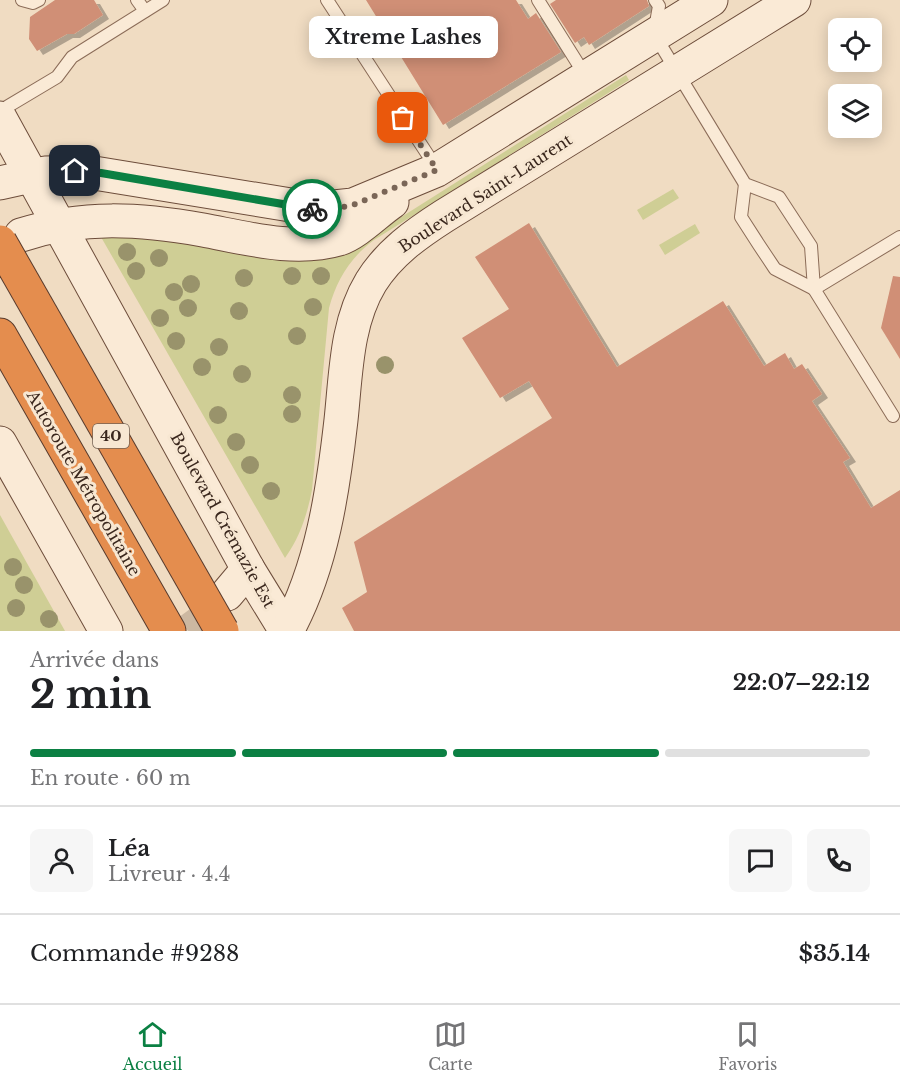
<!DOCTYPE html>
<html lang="fr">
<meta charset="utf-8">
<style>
:root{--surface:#fff;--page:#f6f6f6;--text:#202124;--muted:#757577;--line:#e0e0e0;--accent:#0b8043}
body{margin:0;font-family:"Libre Baskerville",serif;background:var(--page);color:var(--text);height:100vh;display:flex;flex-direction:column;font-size:22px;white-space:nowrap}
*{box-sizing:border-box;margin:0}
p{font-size:20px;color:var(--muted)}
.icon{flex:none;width:33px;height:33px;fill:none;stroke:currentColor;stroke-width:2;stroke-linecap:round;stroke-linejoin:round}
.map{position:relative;height:631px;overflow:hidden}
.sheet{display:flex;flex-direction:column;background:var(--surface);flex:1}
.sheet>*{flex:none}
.tools{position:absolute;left:828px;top:18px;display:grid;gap:12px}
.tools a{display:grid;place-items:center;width:54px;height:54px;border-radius:9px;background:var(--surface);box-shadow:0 3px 15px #0003;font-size:30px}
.pin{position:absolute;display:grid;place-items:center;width:51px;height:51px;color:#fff;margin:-26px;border-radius:12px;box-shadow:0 3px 9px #0006}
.courier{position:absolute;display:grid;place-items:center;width:60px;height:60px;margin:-30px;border:4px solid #0b8043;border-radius:50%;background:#fff;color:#222;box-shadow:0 2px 8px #0007}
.bubble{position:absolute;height:42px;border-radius:9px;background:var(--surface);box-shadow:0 3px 15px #0003;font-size:20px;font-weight:700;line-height:42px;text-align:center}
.headline em{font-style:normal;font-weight:700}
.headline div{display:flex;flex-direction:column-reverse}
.headline{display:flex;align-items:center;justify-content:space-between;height:102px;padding:0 30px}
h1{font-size:39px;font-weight:700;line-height:45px}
.bar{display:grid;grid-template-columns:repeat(4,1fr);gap:9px 6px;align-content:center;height:72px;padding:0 30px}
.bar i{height:8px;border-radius:4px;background:var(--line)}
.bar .current{background:var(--accent)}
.bar p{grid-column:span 4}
.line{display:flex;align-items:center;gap:15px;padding:0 30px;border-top:2px solid var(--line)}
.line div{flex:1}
.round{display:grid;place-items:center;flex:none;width:63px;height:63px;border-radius:9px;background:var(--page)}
.tab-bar{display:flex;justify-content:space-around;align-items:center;height:84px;border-top:2px solid var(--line);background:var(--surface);font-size:16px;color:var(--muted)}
.tab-bar a{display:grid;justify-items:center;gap:3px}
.tab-bar .current{color:var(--accent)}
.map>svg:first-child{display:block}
.green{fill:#cfce95}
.building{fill:#d08f76;filter:url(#shadow)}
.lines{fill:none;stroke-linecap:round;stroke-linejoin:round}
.secondary-tunnel{stroke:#ccb8a1;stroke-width:33;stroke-dasharray:33 16;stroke-linecap:butt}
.lane-casing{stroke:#8b6c58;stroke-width:14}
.secondary-casing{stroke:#6d4d3b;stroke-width:35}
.highway-casing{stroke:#583b2d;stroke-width:35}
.lane{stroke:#faead6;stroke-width:12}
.secondary{stroke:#faead6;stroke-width:33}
.highway{stroke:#e48d4e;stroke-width:33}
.highway-bridge-casing{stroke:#583b2d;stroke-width:35;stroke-linecap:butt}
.highway-bridge{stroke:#e48d4e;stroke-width:33}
.tree{fill:#99936b}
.done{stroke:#7a6657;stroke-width:6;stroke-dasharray:0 10.8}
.route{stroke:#0b8043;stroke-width:8}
.labels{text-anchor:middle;stroke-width:6;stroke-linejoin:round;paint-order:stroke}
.shield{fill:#f7e7d2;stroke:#736153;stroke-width:1.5}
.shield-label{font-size:15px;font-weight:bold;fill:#3a271d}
.street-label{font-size:16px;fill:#3a271d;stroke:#f7e7d2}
</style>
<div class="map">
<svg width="900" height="631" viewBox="0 0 900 631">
<defs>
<filter id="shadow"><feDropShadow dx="6" dy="4" stdDeviation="0" flood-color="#0004"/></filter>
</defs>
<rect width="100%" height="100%" fill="#f0dcc2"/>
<g class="green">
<path d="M 626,75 L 629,80 L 374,240 C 350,258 337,279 329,308 L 312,490 C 307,515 300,537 285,558 L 101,237 L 119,235 L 365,240 Z"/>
<path d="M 673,189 L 679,198 L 643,220 L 637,210 Z"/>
<path d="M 695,224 L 700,233 L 665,255 L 659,245 Z"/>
<path d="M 0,515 L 65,631 L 0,631 Z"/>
</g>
<g class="building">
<path d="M 55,0 L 94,0 L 103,15 L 74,34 L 67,34 L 37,51 L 29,39 L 30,17 Z"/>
<path d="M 366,0 L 516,0 L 528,19 L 536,13 L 561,52 L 443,125 Z"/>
<path d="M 556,0 L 647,0 L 649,6 L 589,45 L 584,37 L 575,43 L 550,4 Z"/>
<path d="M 529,223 L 617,367 L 723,301 L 764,366 L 785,353 L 794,369 L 802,364 L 822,394 L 812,401 L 850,458 L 843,462 L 871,508 L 900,490 L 900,631 L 354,631 L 342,608 L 367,592 L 354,542 L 552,418 L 529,381 L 500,398 L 462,338 L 509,309 L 475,257 Z"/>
<path d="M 893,276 L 900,277 L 900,359 L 881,328 Z"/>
</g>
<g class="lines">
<path class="secondary-tunnel" d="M 188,631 L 207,617 L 227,594"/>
<defs>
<g id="lane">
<path d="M 22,0 L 33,3 L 39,0"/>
<path d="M 137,0 L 145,11"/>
<path d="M 327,0 L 437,169"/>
<path d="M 538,0 L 585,75"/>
<path d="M 655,0 L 659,6 L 654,34 L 745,184 L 779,197 L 811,246 L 814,289 L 893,416"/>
<path d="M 0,111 L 57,77 L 72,57 L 163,0"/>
<path d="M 745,184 L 741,217 L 759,245 L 775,269 L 814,289"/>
<path d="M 814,289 L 900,237"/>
</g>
<g id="secondary">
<path d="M 0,118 L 248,569 L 286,631"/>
<path d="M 0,183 L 45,173 L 88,172 L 315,209 L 353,205 L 437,170 L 711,0"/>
<path d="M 21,235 C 83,215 140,219 203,230 C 246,238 295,252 339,239 C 357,233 376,213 392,202"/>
<path d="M 0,443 L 106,631"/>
<path d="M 227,594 L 248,569"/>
<path d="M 287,631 C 322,567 333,491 341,420 C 346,374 346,323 371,282 C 389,253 416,234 444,216 L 794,0"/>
</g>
<path id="highway" d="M 0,335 L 169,631"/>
</defs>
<use href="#lane" class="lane-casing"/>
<use href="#secondary" class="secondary-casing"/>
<use href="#highway" class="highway-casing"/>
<use href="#lane" class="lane"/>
<use href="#secondary" class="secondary"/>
<use href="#highway" class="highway"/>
<defs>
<path id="highway-bridge" d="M 0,242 L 222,631"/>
</defs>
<use href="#highway-bridge" class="highway-bridge-casing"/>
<use href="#highway-bridge" class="highway-bridge"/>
</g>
<g class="tree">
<circle cx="127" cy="252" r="9"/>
<circle cx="159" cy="258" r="9"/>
<circle cx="136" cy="271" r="9"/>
<circle cx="292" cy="276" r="9"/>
<circle cx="321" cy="276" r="9"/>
<circle cx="244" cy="278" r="9"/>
<circle cx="191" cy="284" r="9"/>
<circle cx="174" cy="292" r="9"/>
<circle cx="313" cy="307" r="9"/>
<circle cx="188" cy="308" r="9"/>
<circle cx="239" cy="311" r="9"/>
<circle cx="160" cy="318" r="9"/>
<circle cx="297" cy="336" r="9"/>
<circle cx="176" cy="341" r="9"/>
<circle cx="219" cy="347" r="9"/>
<circle cx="385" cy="365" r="9"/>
<circle cx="202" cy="367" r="9"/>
<circle cx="242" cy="374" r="9"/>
<circle cx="292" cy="395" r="9"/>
<circle cx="292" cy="414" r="9"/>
<circle cx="218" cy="415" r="9"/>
<circle cx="236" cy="442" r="9"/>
<circle cx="250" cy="465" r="9"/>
<circle cx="271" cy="491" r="9"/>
<circle cx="13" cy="567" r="9"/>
<circle cx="24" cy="585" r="9"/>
<circle cx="16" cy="608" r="9"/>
<circle cx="49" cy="619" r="9"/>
</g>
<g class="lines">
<path class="done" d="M 312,209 L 339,208 L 353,205 L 437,170 L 403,118"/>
<path class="route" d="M 75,171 L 101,173 L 312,209"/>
</g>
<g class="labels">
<rect class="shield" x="93" y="424" width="36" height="24" rx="4.5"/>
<g class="shield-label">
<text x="111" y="441">40</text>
</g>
<g class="street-label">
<text transform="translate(485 193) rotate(-33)" y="6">Boulevard Saint-Laurent</text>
<text transform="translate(84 483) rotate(60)" y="6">Autoroute Métropolitaine</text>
<text transform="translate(223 520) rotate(61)" y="6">Boulevard Crémazie Est</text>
</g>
</g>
</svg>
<div class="tools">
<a><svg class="icon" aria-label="locate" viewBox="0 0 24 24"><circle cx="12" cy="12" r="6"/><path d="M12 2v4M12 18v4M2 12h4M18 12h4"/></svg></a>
<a><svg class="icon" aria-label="layers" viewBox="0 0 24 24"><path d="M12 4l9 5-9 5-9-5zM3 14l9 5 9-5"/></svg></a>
</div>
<div class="pin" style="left:403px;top:118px;background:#ea580c"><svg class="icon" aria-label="bag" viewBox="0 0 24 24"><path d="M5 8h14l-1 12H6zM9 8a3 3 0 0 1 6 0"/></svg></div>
<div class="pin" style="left:75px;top:171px;background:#1f2937"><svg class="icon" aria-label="home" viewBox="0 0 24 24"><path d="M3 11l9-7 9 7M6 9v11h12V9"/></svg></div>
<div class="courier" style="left:312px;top:209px"><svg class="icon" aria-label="bike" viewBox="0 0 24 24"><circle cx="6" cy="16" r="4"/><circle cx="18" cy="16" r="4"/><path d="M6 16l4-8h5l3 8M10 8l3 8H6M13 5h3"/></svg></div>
<div class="bubble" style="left:309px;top:16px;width:189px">Xtreme Lashes</div>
</div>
<section class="sheet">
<div class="headline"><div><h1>2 min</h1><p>Arrivée dans</p></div><em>22:07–22:12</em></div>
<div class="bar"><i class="current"></i><i class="current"></i><i class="current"></i><i></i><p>En route · 60 m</p></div>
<div class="line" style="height:108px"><a class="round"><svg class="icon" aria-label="person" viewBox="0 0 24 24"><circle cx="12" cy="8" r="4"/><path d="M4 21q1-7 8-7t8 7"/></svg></a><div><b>Léa</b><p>Livreur · 4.4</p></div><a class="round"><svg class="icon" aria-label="chat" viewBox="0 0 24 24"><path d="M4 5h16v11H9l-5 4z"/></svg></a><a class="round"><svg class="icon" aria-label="phone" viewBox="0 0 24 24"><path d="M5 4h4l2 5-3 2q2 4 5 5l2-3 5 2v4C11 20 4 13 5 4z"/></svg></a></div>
<div class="line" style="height:78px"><div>Commande #9288</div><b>$35.14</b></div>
</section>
<nav class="tab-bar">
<a class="current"><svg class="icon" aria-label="home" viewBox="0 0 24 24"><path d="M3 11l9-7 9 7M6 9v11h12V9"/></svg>Accueil</a>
<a><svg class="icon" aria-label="map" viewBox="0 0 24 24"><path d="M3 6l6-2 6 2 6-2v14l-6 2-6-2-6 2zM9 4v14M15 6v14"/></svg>Carte</a>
<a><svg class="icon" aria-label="saved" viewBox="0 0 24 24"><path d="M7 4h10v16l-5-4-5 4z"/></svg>Favoris</a>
</nav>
